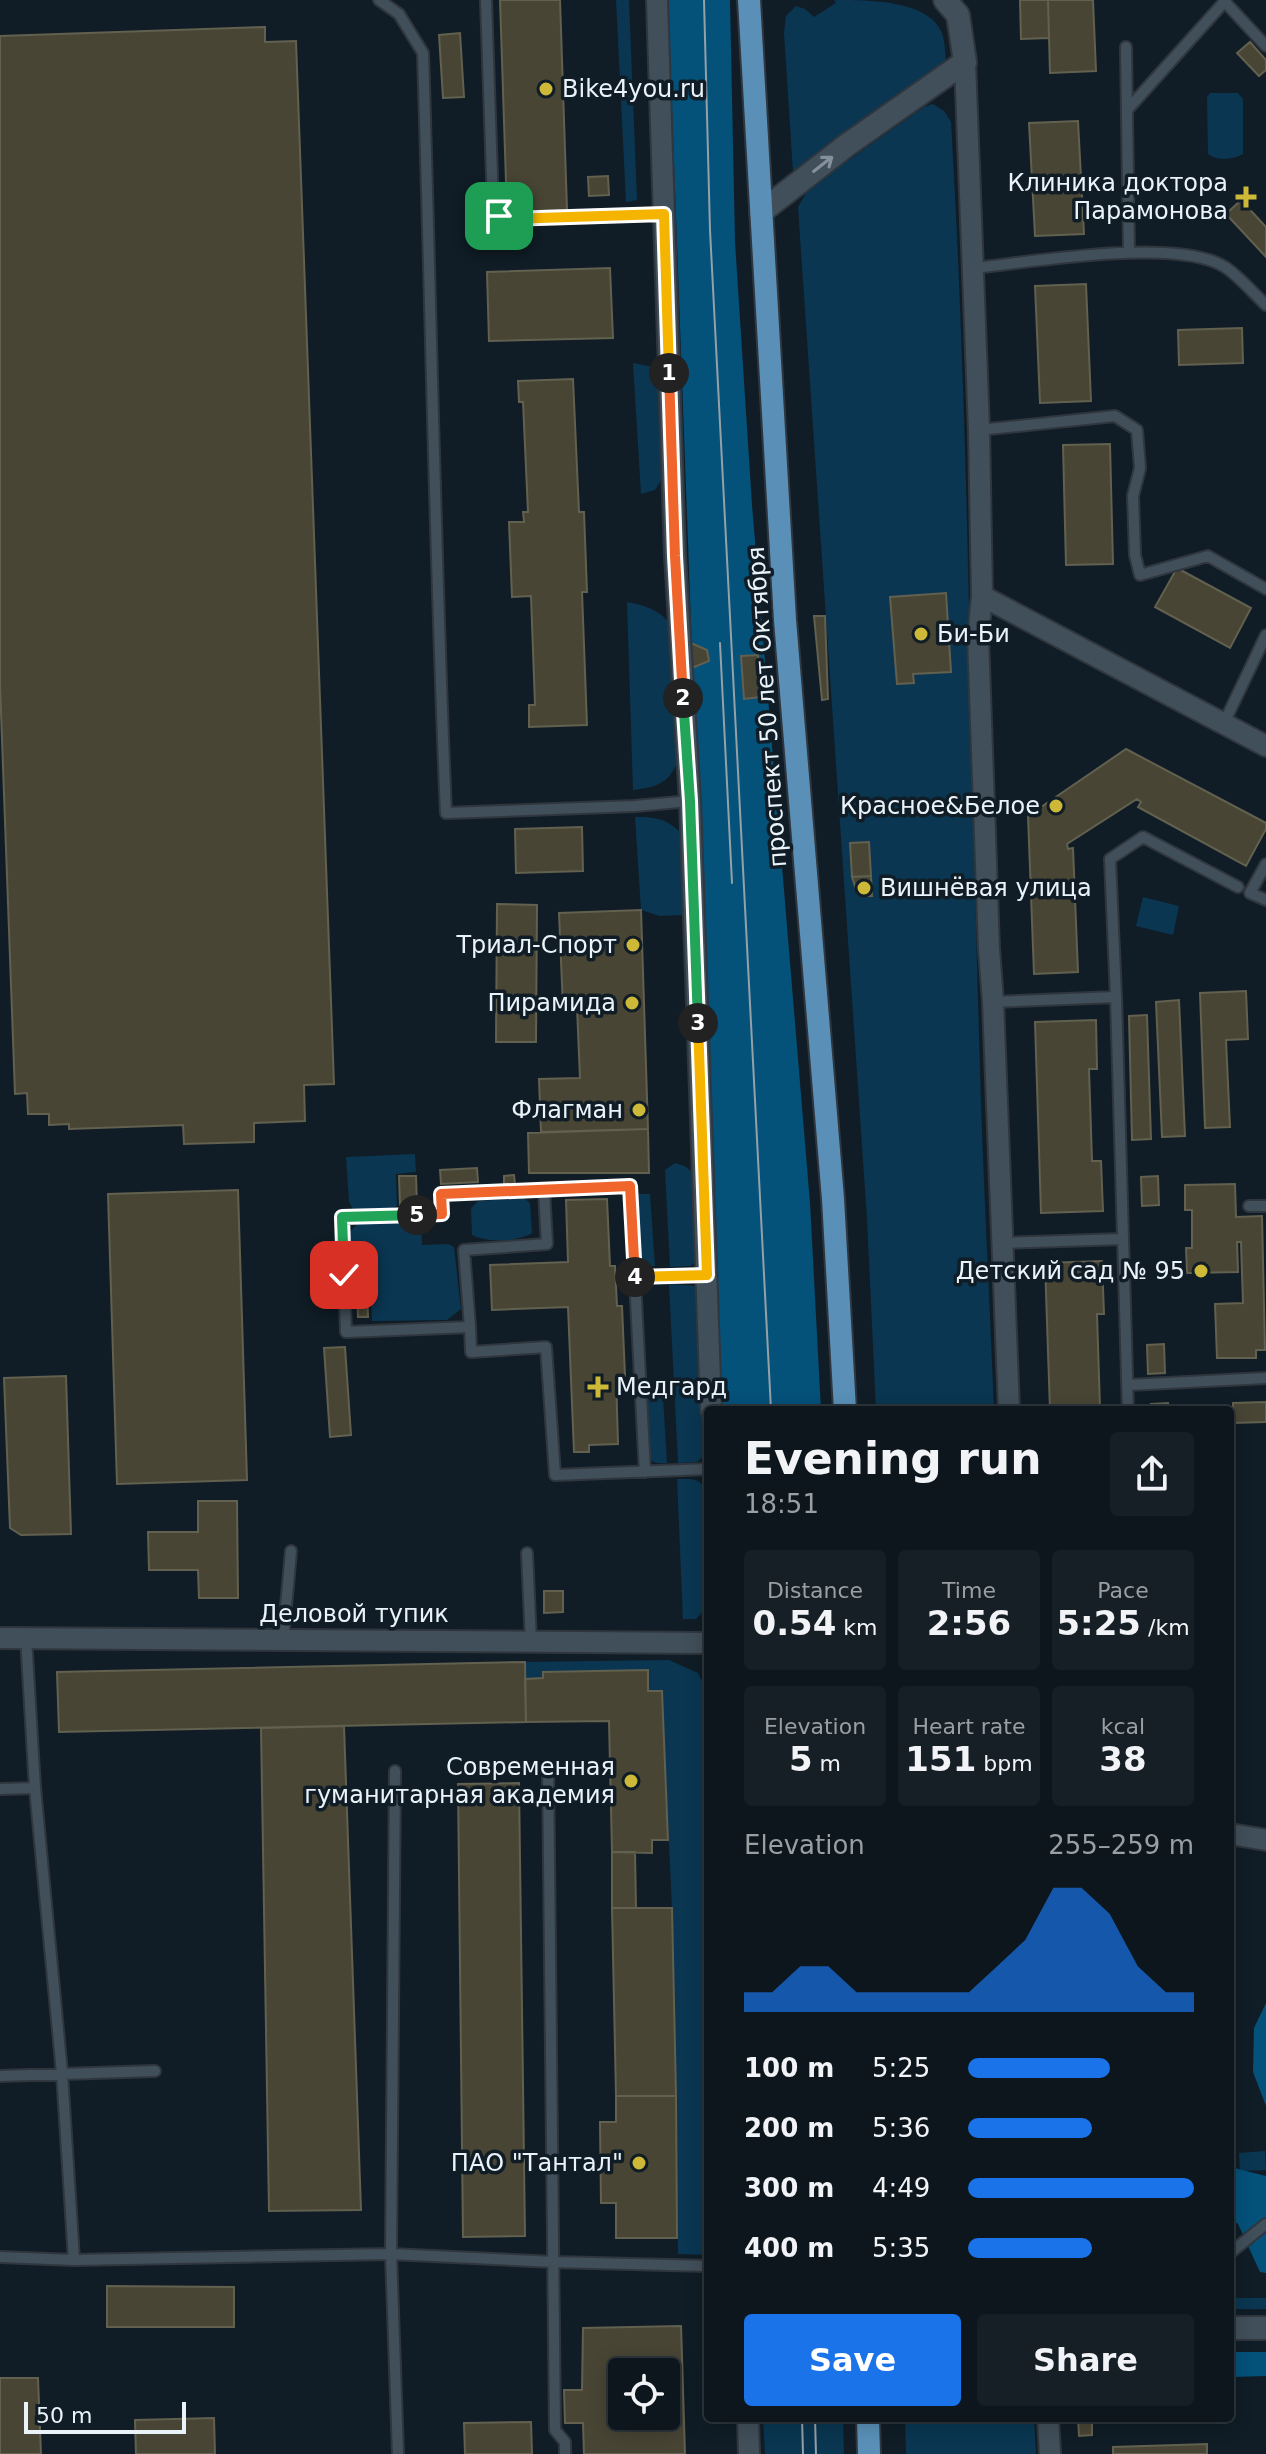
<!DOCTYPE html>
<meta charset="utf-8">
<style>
:root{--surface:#0c161c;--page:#151f25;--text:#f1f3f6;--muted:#9a9fa3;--line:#2c353b;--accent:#1a73e8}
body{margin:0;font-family:"DejaVu Sans",sans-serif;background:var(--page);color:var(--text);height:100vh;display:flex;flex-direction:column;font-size:30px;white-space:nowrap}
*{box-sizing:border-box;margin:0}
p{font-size:26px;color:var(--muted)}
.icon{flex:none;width:44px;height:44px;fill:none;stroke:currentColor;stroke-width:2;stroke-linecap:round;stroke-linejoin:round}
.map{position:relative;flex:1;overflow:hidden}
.sheet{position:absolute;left:704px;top:1406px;width:530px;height:1016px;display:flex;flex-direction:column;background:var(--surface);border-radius:8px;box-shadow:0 4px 20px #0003,0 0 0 2px var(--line)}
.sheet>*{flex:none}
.tools{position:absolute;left:608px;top:2358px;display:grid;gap:16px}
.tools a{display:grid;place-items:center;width:72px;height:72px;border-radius:8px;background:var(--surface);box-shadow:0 4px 20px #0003,0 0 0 2px var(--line);font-size:40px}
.scale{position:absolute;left:24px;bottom:20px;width:162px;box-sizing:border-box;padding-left:8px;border:4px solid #eaf3f9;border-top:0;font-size:22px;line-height:28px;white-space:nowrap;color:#eaf3f9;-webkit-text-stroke:6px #101d26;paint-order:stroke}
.pin{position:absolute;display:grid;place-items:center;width:68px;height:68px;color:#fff;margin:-34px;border-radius:16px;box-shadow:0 4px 12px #0006}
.km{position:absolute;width:40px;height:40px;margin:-20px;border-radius:50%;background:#222;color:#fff;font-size:22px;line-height:40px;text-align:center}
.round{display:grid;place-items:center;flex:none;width:84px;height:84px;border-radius:8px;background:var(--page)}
.summary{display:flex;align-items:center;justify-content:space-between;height:136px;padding:0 40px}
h1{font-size:44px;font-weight:700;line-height:60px}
.figures{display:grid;grid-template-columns:repeat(3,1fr);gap:12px;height:136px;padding:8px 40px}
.figures div{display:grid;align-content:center;border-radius:8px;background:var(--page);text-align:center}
.figures b{font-size:34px;font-weight:700}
.figures small{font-size:22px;font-weight:400}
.figures p{font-size:22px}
.chart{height:224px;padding:16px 40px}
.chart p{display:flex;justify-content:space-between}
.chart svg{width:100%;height:144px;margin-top:8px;fill:var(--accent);opacity:.7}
.cta{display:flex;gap:16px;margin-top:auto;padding:16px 40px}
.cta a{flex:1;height:92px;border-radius:8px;background:var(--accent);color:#fff;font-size:32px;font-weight:700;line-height:92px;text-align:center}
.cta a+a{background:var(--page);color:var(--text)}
ul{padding:0 40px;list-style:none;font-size:26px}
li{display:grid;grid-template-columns:128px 96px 1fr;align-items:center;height:60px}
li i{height:20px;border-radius:10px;background:var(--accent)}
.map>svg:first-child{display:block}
.green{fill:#0a3651}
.forest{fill:#04517a}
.building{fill:#484535;stroke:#62604f;stroke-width:2;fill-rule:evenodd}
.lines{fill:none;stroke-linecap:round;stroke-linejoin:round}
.service-casing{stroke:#30363e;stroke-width:14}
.minor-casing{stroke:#30363e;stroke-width:24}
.tertiary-casing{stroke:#30363e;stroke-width:26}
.secondary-casing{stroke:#30363e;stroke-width:26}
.primary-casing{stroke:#30363e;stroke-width:26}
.service{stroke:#414f5a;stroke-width:10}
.minor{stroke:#414f5a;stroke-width:20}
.tertiary{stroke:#414f5a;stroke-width:22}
.secondary{stroke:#414f5a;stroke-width:22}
.primary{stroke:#5a90b8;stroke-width:22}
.tram{stroke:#95a0a7;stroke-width:2}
.oneway{stroke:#85919a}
.split-1-casing{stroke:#fff;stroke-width:16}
.split-2-casing{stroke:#fff;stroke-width:16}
.split-3-casing{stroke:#fff;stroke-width:16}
.split-4-casing{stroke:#fff;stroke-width:16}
.split-5-casing{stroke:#fff;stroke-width:16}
.split-6-casing{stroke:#fff;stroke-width:16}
.split-1{stroke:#f5b400;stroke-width:10}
.split-2{stroke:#f0652b;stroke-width:10}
.split-3{stroke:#22a559;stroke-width:10}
.split-4{stroke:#f5b400;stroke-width:10}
.split-5{stroke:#f0652b;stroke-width:10}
.split-6{stroke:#22a559;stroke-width:10}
.poi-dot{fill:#ceb838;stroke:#101d26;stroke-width:3}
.labels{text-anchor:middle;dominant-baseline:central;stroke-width:7;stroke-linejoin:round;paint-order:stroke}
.poi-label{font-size:24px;fill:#eaf3f9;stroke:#101d26;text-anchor:end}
.street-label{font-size:24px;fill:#eaf3f9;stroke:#101d26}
</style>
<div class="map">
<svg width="1266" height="2454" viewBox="0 0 1266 2454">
<rect width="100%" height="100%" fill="#101d26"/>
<path class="green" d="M616 0H629L637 200 626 202Z
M834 0C869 0 926 0 941 31 945 40 945 51 946 62L793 172 784 33 786 16 796 6 805 9 814 17 836 3Z
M1210 93H1238L1243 99V154C1233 160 1217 161 1208 154L1207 97Z
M933 104 944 111 951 122C969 426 970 731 979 1035 982 1160 989 1285 994 1410H876L867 1219 798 207 809 188 924 107Z
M633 363 653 367 661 375 664 475 655 490 641 494Z
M627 602C647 606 660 610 672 626L677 763C668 784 656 787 633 790Z
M635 817C654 817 665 818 679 831L684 915 660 916 641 910Z
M1143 897 1179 906 1173 935 1136 926Z
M415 1154 416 1172 396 1174 397 1206 391 1209H353L349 1202 346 1157Z
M675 1163 685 1166 694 1174 696 1261 691 1266 670 1267 665 1170Z
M637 1194H650L655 1266H645L640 1262Z
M524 1198 530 1203 532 1233C517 1242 488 1243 472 1235L471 1208 478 1201Z
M421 1222 422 1245 448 1244 454 1247 461 1309 447 1320 372 1321 370 1286H350L348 1234 358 1223Z
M669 1284 697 1286 699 1291 704 1456 697 1462 678 1463Z
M663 1397 667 1463H656L650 1460 647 1403 649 1398Z
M677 1479C690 1479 699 1477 706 1490L708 1606 696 1619H683Z
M669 1660 698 1673 707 1692 708 2255 678 2254 672 1908 662 1691H648L647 1670 544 1672 543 1678 525 1679V1662Z
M1265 2151 1266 2170 1240 2171 1239 2153Z
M1236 2298H1266V2309H1236Z
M763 2418H843L844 2454H765Z
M905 2418H1034L1036 2454H906Z"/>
<path class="forest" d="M668 0H730L735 242 752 505 810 1203 821 1410H720Z
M1266 2003V2106L1253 2072 1254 2028Z
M1230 2167 1266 2176V2273L1260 2272 1238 2224 1230 2217Z
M1230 2352H1266V2376L1230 2377Z"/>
<path class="building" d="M500 0H560L567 210 507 212Z
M1020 0H1048L1049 38 1021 39Z
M1048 0H1093L1096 71 1050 73Z
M265 27V42L296 41 334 1084 304 1085 305 1121 254 1123V1142L184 1144 183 1125 69 1129V1124L49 1125V1114H28L27 1093 15 1094 0 685V36Z
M460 33 464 97 443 98 439 35Z
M1250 42 1266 60V70L1259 76 1237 53Z
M1078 121 1084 234 1035 236 1029 123Z
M608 176 609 195 589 196 588 177Z
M1241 200 1266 227V257L1226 214Z
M610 268 613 338 489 341 487 272Z
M1086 284 1091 401 1040 403 1035 286Z
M1242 328 1243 363 1179 365 1178 330Z
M573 379 579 512H584L587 592H582L587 725 529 727V705H535L531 596 512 597 509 522H524L523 512H528L523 402H519L518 381Z
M1110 444 1113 564 1066 565 1063 445Z
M1177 568 1251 608 1230 648 1155 607Z
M946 593 951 672 913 674 914 683 897 684 890 597Z
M814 616H825L828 699 822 700Z
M684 640 707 650 709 661 687 670Z
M758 655 760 697 744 699 741 656Z
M1126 749 1266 823V829L1246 866 1138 807 1141 802 1137 799 1067 844 1068 849 1073 848 1078 972 1034 974 1028 816Z
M582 827 583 871 516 873 515 829Z
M869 842 871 876 852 877 850 843Z
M871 876 872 896H864L857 892 852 877Z
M497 904 537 905 536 1042H496Z
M641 910 648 1129 541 1132 539 1079 580 1078 577 1007 563 1008 559 913Z
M1246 991 1248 1039 1226 1040 1230 1127 1205 1128 1200 993Z
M1179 1000 1185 1136 1162 1137 1156 1002Z
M1147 1015 1151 1139 1132 1140 1129 1016Z
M1096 1020 1097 1069H1089L1092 1161H1101L1103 1211 1041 1213 1035 1022Z
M648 1129 649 1173H529L528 1133Z
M477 1168 478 1182 441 1184 440 1170Z
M514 1175 515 1184 504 1185V1176Z
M399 1176H416L417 1205H400Z
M1158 1176 1159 1205 1142 1206 1141 1177Z
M1235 1184 1236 1217 1262 1216 1265 1350H1256V1358H1217L1215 1304 1243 1303 1241 1242H1237L1238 1272 1187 1273 1186 1248H1192V1210H1185V1185Z
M238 1190 247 1480 117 1484 108 1194Z
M607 1199 610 1266H615L617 1306H622L625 1376H616L618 1444 589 1445V1452H574L568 1307 492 1310 490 1265 568 1262 566 1200Z
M1102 1261 1104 1314H1097L1100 1408H1109V1410H1050L1045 1263Z
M357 1290H367L368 1317H358Z
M1164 1344 1165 1373 1148 1374 1147 1345Z
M345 1347 351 1435 330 1437 324 1348Z
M66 1376 71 1534 21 1535 10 1528 4 1378Z
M1266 1402V1422L1233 1423V1403Z
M1168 1403 1169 1410H1152L1151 1404Z
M198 1501H237L238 1598H199L198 1570H149L148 1532H198Z
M544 1591H563V1612L544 1613Z
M525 1662 526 1722 59 1732 57 1672Z
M648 1670V1691H662L668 1840H652V1853L612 1852 609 1721 526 1722 525 1679 543 1678V1672Z
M344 1726 361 2210 269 2211 261 1728Z
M519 1783 525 2236 463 2237 458 1784Z
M612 1852H635L636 1908H612Z
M612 1908H672L676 2096H616Z
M616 2096H676L677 2238H616V2203H601L600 2122H616Z
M107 2286 234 2287V2327H107Z
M681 2326 685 2454H584L583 2423H565L564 2390H582L583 2328ZM622 2372H666V2416H622Z
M0 2378H38L41 2454H0Z
M214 2418 215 2454H136L135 2420Z
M1078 2418H1092V2435L1079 2436Z
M531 2422 532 2454H465L464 2423Z
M1207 2444V2454H1113V2447Z"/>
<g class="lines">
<g class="service-casing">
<path id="service" d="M379 0 399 14 423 53C431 306 435 560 446 813L635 806 690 801
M486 0 493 206 499 216 507 219 664 214
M1225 2 1266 46
M1126 47 1129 252
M1128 109 1226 0
M974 268C1033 262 1176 237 1225 267 1240 277 1253 293 1266 305
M979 430 1115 416 1137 430 1140 468 1133 496 1135 555 1140 575 1208 556 1266 589
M1224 723 1266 635
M1266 864 1250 893 1266 900
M1116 997 1128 1410
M993 1002 1116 997 1110 859 1143 837 1238 887
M1249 1206H1266
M1002 1243 1123 1239
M635 1278 707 1275
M470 1327 464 1250 547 1244 544 1190
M1128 1385 1266 1378
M645 1472 630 1186 441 1194 442 1214 342 1217 346 1332 470 1327 471 1352 546 1347 555 1475 708 1469
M527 1553 531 1642
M26 1638 35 1788 62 2073 74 2260
M283 1640 291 1551
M548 1765 555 2430 565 2442V2454
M395 1771 391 2254 398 2454
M0 1789 35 1788
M0 2076 155 2071
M1230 2253 1266 2224
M0 2257 74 2260 391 2254 554 2262 708 2266"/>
</g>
<g class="minor-casing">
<path id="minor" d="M657 0 675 556 690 801 711 1410
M965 62 979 430 982 596 978 637 989 949 993 1002 1009 1410
M982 596 1266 746
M0 1638 708 1643
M1230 1834 1266 1840
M748 2418 749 2454
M1048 2418 1050 2454"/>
</g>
<g class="tertiary-casing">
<path id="tertiary" d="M1230 2328H1266"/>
</g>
<g class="secondary-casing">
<path id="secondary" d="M761 212 847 145 965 62 958 15 945 0"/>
</g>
<g class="primary-casing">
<path id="primary" d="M749 0 785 620 833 1199 845 1410
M868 2418 869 2454"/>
</g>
<use href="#service" class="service"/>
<use href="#minor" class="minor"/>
<use href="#tertiary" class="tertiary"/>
<use href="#secondary" class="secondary"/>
<use href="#primary" class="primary"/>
<path class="tram" d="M704 0 710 230 771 1410
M720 643 732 883
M802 2418 803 2454
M815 2418 816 2454"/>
</g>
<defs><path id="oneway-shaft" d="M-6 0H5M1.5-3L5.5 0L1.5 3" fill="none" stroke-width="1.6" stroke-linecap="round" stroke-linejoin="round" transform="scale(2)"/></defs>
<use class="oneway" href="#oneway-shaft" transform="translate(823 164) rotate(-38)"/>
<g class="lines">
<g class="split-1-casing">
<path id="split-1" d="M499 216 507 219 664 214 669 373"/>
</g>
<g class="split-2-casing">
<path id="split-2" d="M669 373 675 556 683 698"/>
</g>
<g class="split-3-casing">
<path id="split-3" d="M683 698 690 801 698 1023"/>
</g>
<g class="split-4-casing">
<path id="split-4" d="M635 1277 707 1275 698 1023"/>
</g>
<g class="split-5-casing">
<path id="split-5" d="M417 1215 442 1214 441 1194 630 1186 635 1277"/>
</g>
<g class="split-6-casing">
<path id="split-6" d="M344 1275 342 1217 417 1215"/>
</g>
<use href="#split-1" class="split-1"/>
<use href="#split-2" class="split-2"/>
<use href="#split-3" class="split-3"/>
<use href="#split-4" class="split-4"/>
<use href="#split-5" class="split-5"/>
<use href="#split-6" class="split-6"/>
</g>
<g class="poi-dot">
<circle cx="546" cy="89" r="8"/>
<path d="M1242 185h8v8h8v8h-8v8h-8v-8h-8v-8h8z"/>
<circle cx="921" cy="634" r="8"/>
<circle cx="1056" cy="806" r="8"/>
<circle cx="864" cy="888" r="8"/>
<circle cx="633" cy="945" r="8"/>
<circle cx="632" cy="1003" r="8"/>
<circle cx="639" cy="1110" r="8"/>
<circle cx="1201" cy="1271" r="8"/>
<path d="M594 1375h8v8h8v8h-8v8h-8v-8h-8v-8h8z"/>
<circle cx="631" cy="1781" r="8"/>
<circle cx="639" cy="2163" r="8"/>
</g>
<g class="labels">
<g class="poi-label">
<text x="562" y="89" text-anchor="start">Bike4you.ru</text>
<text x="1228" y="183">Клиника доктора<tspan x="1228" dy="28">Парамонова</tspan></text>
<text x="937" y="634" text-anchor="start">Би-Би</text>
<text x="1040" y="806">Красное&amp;Белое</text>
<text x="880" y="888" text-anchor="start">Вишнёвая улица</text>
<text x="617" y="945">Триал-Спорт</text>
<text x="616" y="1003">Пирамида</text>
<text x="623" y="1110">Флагман</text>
<text x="1185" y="1271">Детский сад № 95</text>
<text x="616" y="1387" text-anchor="start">Медгард</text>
<text x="615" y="1767">Современная<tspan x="615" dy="28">гуманитарная академия</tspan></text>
<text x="623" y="2163">ПАО "Тантал"</text>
</g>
<g class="street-label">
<text transform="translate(767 707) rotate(-94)">проспект 50 лет Октября</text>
<text x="354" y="1614">Деловой тупик</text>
</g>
</g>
</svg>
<div class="tools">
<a><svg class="icon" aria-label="locate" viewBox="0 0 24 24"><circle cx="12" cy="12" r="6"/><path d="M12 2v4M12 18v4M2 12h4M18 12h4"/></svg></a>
</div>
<div class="scale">50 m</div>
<div class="pin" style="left:499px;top:216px;background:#1e9e55"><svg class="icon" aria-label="arrive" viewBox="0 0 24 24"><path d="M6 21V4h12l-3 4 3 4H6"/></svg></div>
<div class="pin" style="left:344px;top:1275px;background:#d93025"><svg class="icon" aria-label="check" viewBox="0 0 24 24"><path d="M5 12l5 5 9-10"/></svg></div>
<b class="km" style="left:669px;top:373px">1</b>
<b class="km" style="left:683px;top:698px">2</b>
<b class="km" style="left:698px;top:1023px">3</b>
<b class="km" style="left:635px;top:1277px">4</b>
<b class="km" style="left:417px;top:1215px">5</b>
<section class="sheet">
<div class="summary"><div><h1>Evening run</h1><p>18:51</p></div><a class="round"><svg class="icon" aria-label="share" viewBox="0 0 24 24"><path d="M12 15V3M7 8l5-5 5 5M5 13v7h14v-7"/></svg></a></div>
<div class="figures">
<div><p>Distance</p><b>0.54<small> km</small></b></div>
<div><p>Time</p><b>2:56</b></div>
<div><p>Pace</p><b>5:25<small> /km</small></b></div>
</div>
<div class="figures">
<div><p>Elevation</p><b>5<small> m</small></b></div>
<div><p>Heart rate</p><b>151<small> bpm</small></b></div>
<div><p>kcal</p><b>38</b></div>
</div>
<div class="chart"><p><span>Elevation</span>255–259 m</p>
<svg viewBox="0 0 160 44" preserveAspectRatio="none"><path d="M0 44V38L10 38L20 30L30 30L40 38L50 38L60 38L70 38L80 38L90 30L100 22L110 6L120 6L130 14L140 30L150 38L160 38V44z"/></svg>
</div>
<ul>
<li><b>100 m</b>5:25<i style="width:63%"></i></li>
<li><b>200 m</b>5:36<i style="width:55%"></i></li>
<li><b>300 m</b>4:49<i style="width:100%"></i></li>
<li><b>400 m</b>5:35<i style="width:55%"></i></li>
</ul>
<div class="cta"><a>Save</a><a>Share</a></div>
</section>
</div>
